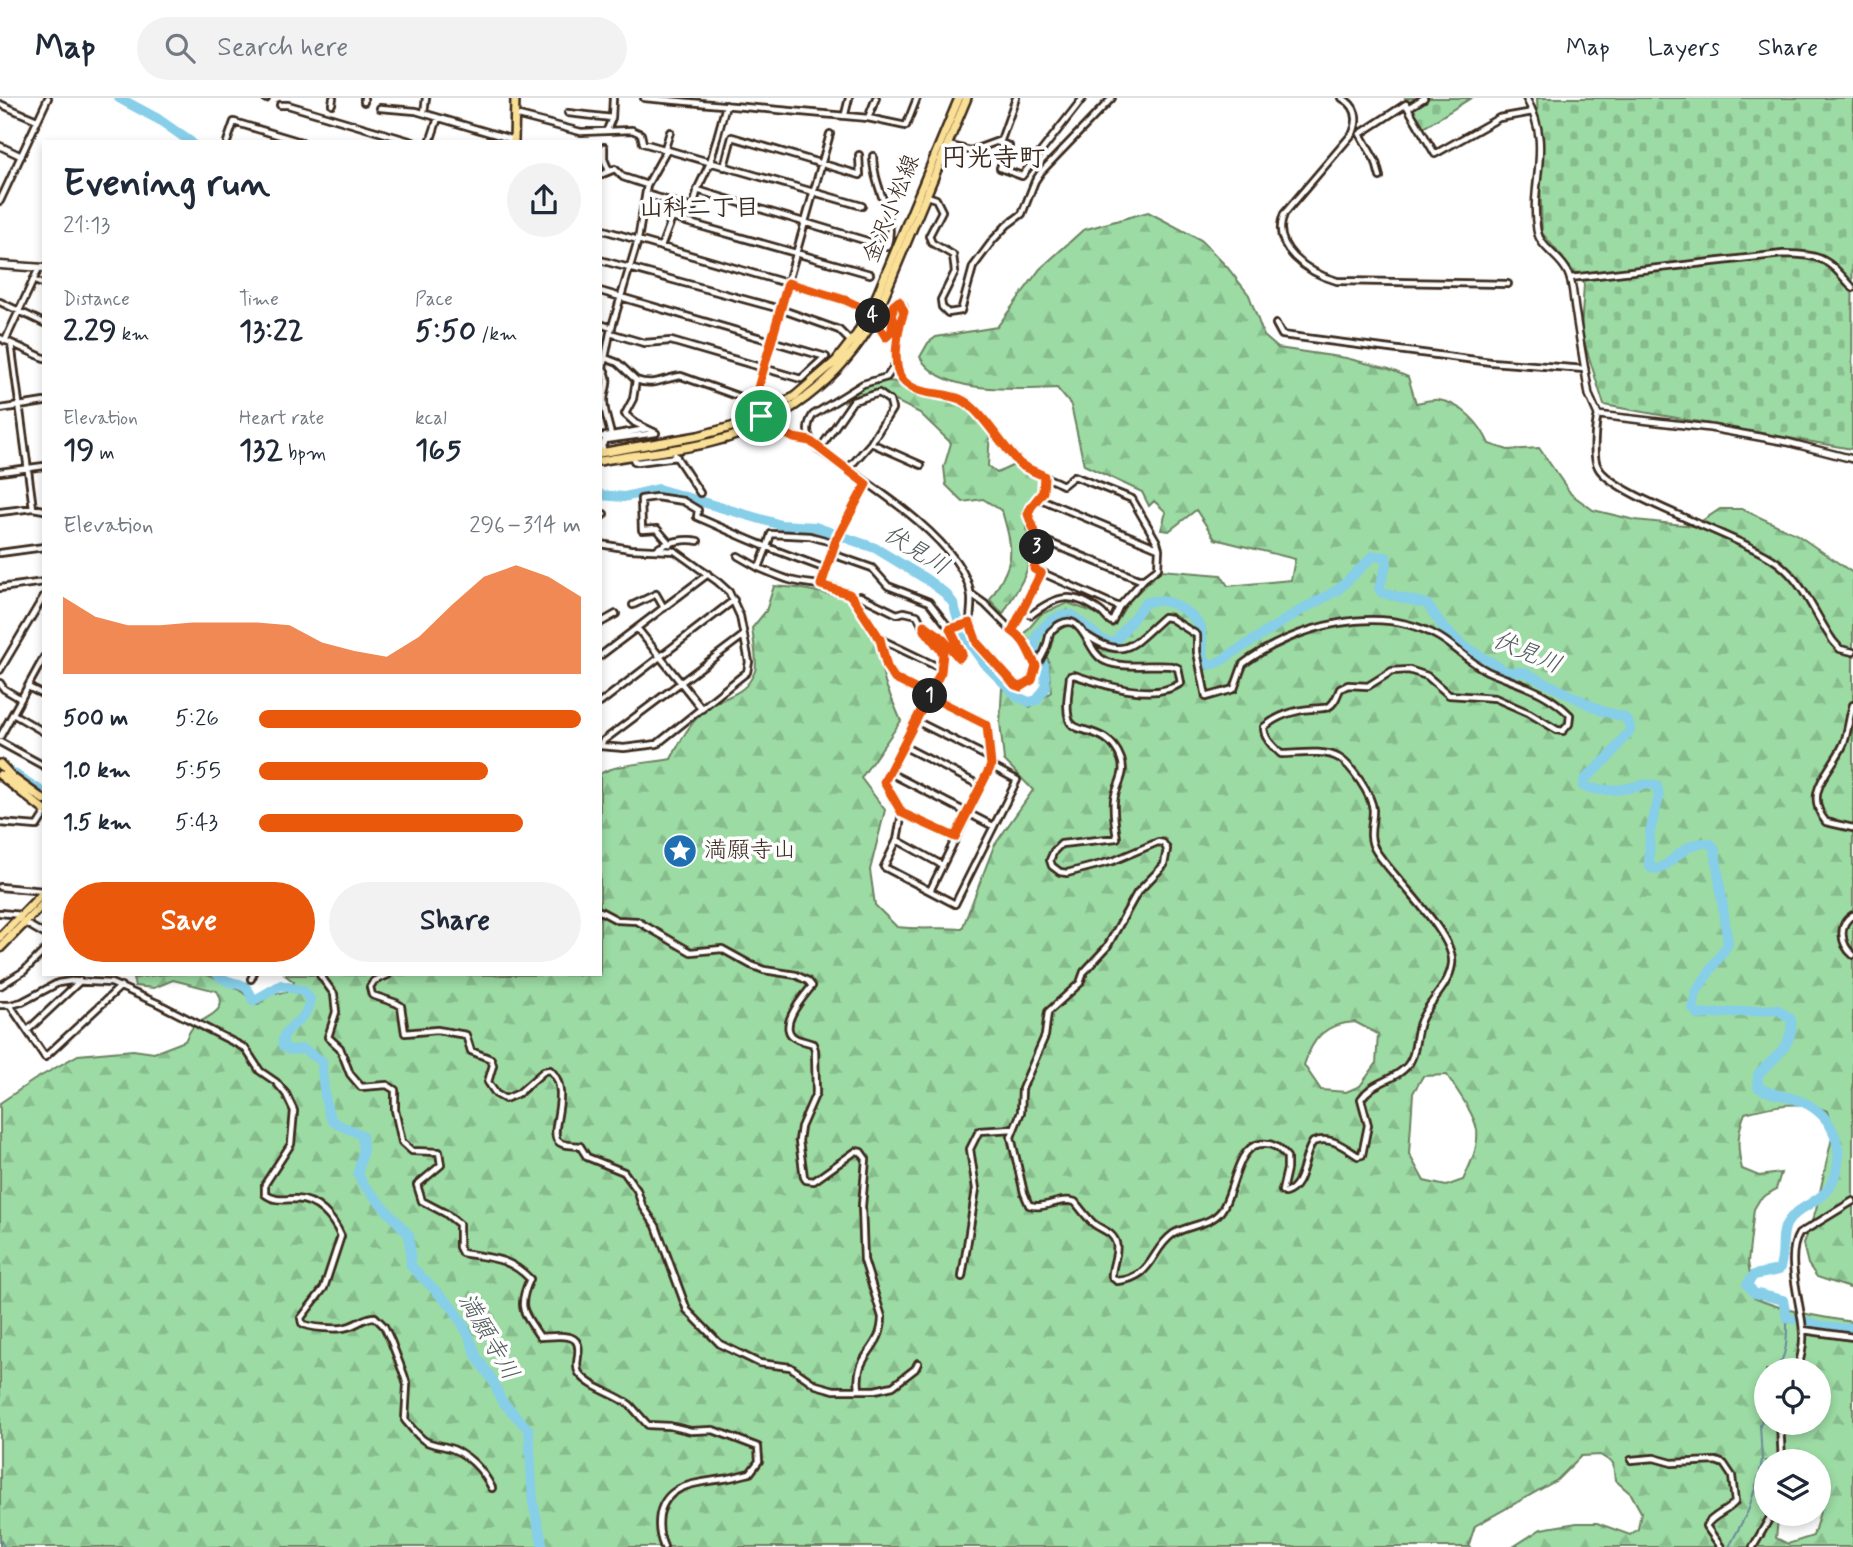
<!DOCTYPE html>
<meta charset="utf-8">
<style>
:root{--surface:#fff;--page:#f2f2f3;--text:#1f2937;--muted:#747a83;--line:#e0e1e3;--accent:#ea580c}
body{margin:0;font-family:Mynerve,"Klee One",sans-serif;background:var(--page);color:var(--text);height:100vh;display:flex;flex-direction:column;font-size:26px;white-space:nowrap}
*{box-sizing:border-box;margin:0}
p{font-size:23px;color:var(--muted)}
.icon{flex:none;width:38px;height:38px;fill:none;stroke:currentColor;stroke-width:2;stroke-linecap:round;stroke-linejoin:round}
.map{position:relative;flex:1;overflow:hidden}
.details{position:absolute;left:42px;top:42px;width:560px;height:836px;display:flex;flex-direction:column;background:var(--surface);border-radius:0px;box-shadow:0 4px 10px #0003}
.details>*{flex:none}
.controls{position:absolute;left:1754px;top:1260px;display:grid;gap:14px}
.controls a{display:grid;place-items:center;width:77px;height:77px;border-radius:50%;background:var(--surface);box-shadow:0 4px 10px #0003;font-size:35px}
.pin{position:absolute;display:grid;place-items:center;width:60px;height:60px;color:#fff;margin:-30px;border:4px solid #fff;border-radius:50%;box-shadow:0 2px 7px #0007}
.km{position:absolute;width:35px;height:35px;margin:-18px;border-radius:50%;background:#222;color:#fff;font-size:19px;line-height:35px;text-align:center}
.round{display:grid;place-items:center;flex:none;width:74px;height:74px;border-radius:37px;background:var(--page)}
.head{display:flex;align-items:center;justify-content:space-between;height:119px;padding:0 21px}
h1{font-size:38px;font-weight:700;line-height:52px}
.metrics{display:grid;grid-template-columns:repeat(3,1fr);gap:10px;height:119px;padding:7px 21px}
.metrics div{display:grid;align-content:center}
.metrics b{font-size:30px;font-weight:700}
.metrics small{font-size:19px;font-weight:400}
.metrics p{font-size:19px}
.chart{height:196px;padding:14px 21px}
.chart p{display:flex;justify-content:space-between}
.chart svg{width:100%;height:126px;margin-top:7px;fill:var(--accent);opacity:.7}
.cta{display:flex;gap:14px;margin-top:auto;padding:14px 21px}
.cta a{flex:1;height:80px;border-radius:42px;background:var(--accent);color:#fff;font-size:28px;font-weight:700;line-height:80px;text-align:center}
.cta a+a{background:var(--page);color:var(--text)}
ul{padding:0 21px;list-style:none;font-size:23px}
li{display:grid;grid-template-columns:112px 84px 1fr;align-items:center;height:52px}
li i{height:18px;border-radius:9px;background:var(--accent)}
header{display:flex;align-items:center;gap:42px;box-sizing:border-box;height:98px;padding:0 35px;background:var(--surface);border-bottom:2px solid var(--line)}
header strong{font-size:33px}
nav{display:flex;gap:38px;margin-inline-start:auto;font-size:24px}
.search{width:490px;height:63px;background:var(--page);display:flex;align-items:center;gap:18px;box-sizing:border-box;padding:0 24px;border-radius:38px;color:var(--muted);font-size:26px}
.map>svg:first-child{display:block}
.forest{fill:url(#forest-firs);stroke:#6c8261;stroke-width:2;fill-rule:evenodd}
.cemetery{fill:url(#cemetery-stones);stroke:#6c8261;stroke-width:2}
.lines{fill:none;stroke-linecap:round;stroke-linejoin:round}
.stream{stroke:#698c98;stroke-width:2}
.river{stroke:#87cee9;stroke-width:10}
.minor-tunnel{stroke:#d8d4d2;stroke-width:4.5;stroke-dasharray:4.5 2;stroke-linecap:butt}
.minor-casing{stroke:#3b2a1e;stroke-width:10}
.tertiary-casing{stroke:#3b2a1e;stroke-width:10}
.secondary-casing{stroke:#3b2a1e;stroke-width:11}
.primary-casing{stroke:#3b2a1e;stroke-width:12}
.minor{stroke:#fff;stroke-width:4.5}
.tertiary{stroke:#fff;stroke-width:5}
.secondary{stroke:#fff;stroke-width:6}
.primary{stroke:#fadf96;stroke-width:7}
.route-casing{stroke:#fff;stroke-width:14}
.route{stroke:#ea580c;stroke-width:9}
.labels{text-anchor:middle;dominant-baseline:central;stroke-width:7;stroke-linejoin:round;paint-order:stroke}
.street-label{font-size:23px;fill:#3b2a1e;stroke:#fff}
.poi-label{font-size:23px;fill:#3b2a1e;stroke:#fff;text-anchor:start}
.neighbourhood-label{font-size:24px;font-weight:bold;fill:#3b2a1e;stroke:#fff}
.water-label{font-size:24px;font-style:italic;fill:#525b5b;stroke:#fff}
.quarter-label{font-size:26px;font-weight:bold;fill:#3b2a1e;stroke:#fff}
</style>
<header>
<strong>Map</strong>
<div class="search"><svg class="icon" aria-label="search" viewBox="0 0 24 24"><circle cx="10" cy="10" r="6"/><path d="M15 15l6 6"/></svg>Search here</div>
<nav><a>Map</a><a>Layers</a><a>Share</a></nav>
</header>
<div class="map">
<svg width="1853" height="1449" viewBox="0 0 1853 1449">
<defs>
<pattern id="forest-firs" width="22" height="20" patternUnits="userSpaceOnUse" patternTransform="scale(1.75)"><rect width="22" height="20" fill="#9cdba4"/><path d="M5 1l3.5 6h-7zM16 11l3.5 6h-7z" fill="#87bc8d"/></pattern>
<pattern id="cemetery-stones" width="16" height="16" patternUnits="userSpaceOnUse" patternTransform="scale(1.75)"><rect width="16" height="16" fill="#9cdba4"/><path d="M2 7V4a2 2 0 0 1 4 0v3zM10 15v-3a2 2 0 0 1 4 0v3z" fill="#87bc8d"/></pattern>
</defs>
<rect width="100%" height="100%" fill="#fff"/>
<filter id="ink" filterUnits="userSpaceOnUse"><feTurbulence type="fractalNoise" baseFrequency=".0143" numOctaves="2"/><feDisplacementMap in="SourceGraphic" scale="14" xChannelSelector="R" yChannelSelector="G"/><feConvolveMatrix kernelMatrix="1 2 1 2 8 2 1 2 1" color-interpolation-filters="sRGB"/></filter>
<g filter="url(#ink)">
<path class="forest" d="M1148 114 1201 142 1227 169 1249 197 1264 238 1278 250 1346 260 1389 271 1408 279 1416 305C1423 304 1432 301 1439 302 1462 306 1480 325 1489 346L1508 352 1539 350 1571 396 1593 412 1635 422 1694 428 1720 411H1742L1796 436 1853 475V1191L1817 1179 1808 1166 1803 1146 1816 1112 1833 1035 1827 1013C1801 1001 1772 1008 1745 1015 1737 1035 1737 1050 1742 1071L1759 1078 1781 1075 1776 1091 1760 1101 1754 1111 1748 1164 1754 1200C1785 1213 1819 1219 1853 1224V1449H1513L1541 1431 1577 1425H1597L1630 1437 1638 1431 1641 1414 1631 1396 1615 1382 1613 1365 1600 1357 1581 1358 1557 1382 1475 1428 1469 1446 1470 1449H0V1005L34 982 78 957 133 952 154 955 185 943C188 937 190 931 195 927 207 918 230 913 217 893L173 882 154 890 135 888 133 881C148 877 196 873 210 878 228 884 245 894 257 907L271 896 287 894 294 884 285 877H600V676C615 666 651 665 671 661 681 642 691 622 709 609 728 596 745 598 755 573 758 566 753 540 752 530L766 513 774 488 798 490 848 500 876 543 885 585 901 623 861 680 885 712 870 772 875 807 897 829C919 832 940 829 962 831L994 748 1033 692 1004 662 1000 624 1002 590 1030 609 1051 594 1048 561 1024 536 1041 516 1068 505 1098 516 1113 529 1129 503 1161 472 1221 477 1228 488 1291 482 1295 461 1215 441 1196 412 1169 433 1161 432 1166 414 1154 403 1149 408 1142 394 1084 367 1071 307 1057 290C1019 291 941 298 920 259L928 245 936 239 997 229 1040 171 1083 132ZM1355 924 1378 936 1376 966 1360 988 1346 994 1321 992 1304 967C1313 939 1325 926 1355 924ZM1447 977C1456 991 1474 1015 1477 1032 1479 1049 1470 1067 1463 1082L1446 1088 1424 1083 1409 1056 1413 995 1423 978ZM1766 1272H1818V1325H1766ZM1766 1363H1818L1820 1414 1813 1438 1788 1446 1776 1440 1778 1422 1785 1416H1766Z
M885 283 900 284 916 294 961 303 990 332 988 368 997 375 1014 367 1039 382 1041 394 1028 408 1026 432 1030 434C1033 475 1022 482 1003 516L990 502C1014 462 1015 458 1002 413L983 401 963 404 946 387 944 369 951 345 920 315 874 292 844 304 843 301 864 288Z"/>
<path class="cemetery" d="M1405 0H1471L1423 30Z
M1537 0H1853L1852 351 1604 307 1581 234 1584 186 1542 135Z"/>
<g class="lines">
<path class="stream" d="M1776 1272C1788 1256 1787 1239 1787 1220
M0 1441 4 1449
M1729 1449 1748 1413 1760 1374 1762 1362 1760 1327 1766 1312"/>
<path class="river" d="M119 0 158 21 191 44
M600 397 624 399 658 391 781 427 815 429 875 450 926 481 946 496 953 505 963 536 983 564 1018 599 1029 604 1037 602 1046 589 1044 567 1036 553 1035 545 1038 535 1050 523 1059 518 1072 517 1102 542 1114 545 1145 505C1166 497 1189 512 1201 529L1203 560 1210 567 1217 565 1301 512 1338 492 1373 458 1386 459 1387 465 1379 490 1382 495 1427 506 1444 530 1462 547 1487 562 1508 574H1524L1602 613 1624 619 1629 625 1630 632 1626 637 1610 658 1585 681 1583 688C1596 693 1615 693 1629 690 1639 688 1647 684 1657 688L1659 699 1650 734 1649 767 1651 770 1659 771C1676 762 1689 740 1711 746L1715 752 1728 846 1696 894 1693 910 1698 917 1777 911 1791 921C1795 946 1774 961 1758 976V989C1773 999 1793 997 1809 1007 1838 1024 1848 1062 1828 1091 1818 1105 1797 1109 1787 1125 1779 1138 1786 1157 1779 1172L1754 1177 1747 1186 1754 1195 1783 1202 1787 1220C1809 1222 1830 1234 1853 1230
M5 670 44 695
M218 877C234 892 245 877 253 903L281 887 303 893 310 901C309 906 308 912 304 917 296 927 280 933 283 948L290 952 303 951 322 963C322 975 325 1015 333 1023 340 1030 354 1031 362 1038L363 1052 358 1076 363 1086 409 1137 411 1168 453 1210 468 1236 477 1259 493 1283 501 1302 529 1332 533 1405 543 1449"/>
<path class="minor-tunnel" d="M656 335 671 353"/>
<g class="minor-casing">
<path id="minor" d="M644 0 868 20 876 0
M1342 0C1357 8 1359 21 1353 35L1284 116C1270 149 1308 175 1337 183L1508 186
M266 1V0
M364 4V0
M0 6 37 22
M332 6 333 0
M280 7H288L413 44
M380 10 416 13 514 42
M1408 10 1435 56 1499 20 1533 14
M424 15 426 0
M568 15 612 20
M845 16 849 0
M515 17 581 34 632 32 641 36 643 45 862 108
M868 20 906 28 917 0
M607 32 612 20 613 0
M227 44 234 24 301 44
M430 44 438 20
M997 44 1009 48 1000 70 1022 78 1083 0
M948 47 971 53 1001 42 1016 0
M604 49V61L609 73
M665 50 670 34
M724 69 732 39 860 77 859 57
M600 77 615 71 623 79 647 87 638 142 610 235 603 270C612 283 604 292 604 303 604 314 609 327 611 337
M1380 79 1376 64 1360 36 1406 6 1408 10 1424 0
M647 87 666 53
M697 92 887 149C898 120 873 91 873 58
M646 96 693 110 698 90 710 65 726 7
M927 98 936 101 942 113 929 138 932 145 953 157 955 174 941 202 942 209 948 215 961 213 973 169 993 142 1007 127 1022 116 1035 83 1041 74 1112 0
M0 103 48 0
M672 120 870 176
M600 131 845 202 870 214
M661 149 677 107
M600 162 780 211 839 232 851 244
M1570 180 1783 156C1824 157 1826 160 1853 190
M33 182 44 187
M600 193 826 259
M0 204 44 225
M875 221 886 239 892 234 893 208 899 203C902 207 904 207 904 212 904 217 901 223 900 228 896 242 893 268 901 281 914 299 944 294 961 301 979 309 1005 351 1020 365 1031 375 1050 380 1063 387L1074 378 1132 401 1157 444 1159 451 1158 470 1144 481 1119 509 1034 471 1037 456V439L1028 416 1031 409 1043 394 1044 378
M600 226 612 230
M1276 226 1282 237 1491 264 1585 271
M610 235 644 245 671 243 801 281 825 259
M0 240 44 260
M5 243 39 170
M11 245 33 410
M600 258 618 265 636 282
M896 265 887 279 863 286 813 317C804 331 808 341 819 352 862 381 965 444 971 498 972 507 970 516 970 525L950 531 962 556 959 560 940 538 924 528
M754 304 830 36
M0 311 44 304
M1598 317C1595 328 1592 359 1598 369 1612 398 1742 438 1778 465 1805 486 1814 516 1833 543L1840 551 1853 554
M656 335 635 325 625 316 633 301 636 282C654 289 663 280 681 278L754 304C766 327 785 338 809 343
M600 339 647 331
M871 345 921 367
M819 352 853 303 879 295 890 303 892 311 871 345 848 371
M604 354 602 348 605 342 656 335
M675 357 700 395
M632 358 634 363 638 364 677 359
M0 374 44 368
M1038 400 1158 450
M0 414 33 410 44 412
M600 420 604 416
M1038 440 1138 481H1143
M600 446 630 451 675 453 718 484 729 494 740 518 749 564 747 574 657 646 624 650 600 648
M670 446 657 431 642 432 641 401 656 399 683 403 698 412 697 419C721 429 743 440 767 449L771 436 810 438 835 445
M657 451C667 444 686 440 698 443
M0 455 44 449
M832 456 872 470 888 488 929 504 950 531
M738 458 759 470 767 449 826 471
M759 470C769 474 780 479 790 482 810 488 837 485 853 500L860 498 897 516 904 514 917 517 924 531 943 555 941 574 884 684 902 715 897 742 884 769 955 806 1017 682 991 668
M821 487 836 442 866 386
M0 490 44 484
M971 496 985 506 1012 533 1041 475
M853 500 880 541 887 569 895 581 987 627 991 668 930 793
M633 507 656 496 664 510
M1022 513 1031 517C1057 497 1073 493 1101 514 1105 517 1107 522 1112 524L1119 509
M600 525 616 516
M970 525 977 545 1015 587 1021 589C1034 584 1031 576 1037 567 1045 554 1047 549 1050 534 1083 502 1085 555 1105 563 1122 571 1153 566 1172 568L1178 570 1181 585C1153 604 1104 587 1074 577L1070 578C1069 592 1065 608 1069 621 1073 638 1108 626 1121 661 1127 677 1116 687 1114 702 1113 714 1115 728 1117 740L1061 746 1054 753 1050 762 1052 768 1060 774 1067 775 1113 763 1158 744 1163 745 1167 751 1164 767 1137 795 1107 849 1084 874 1080 885 1048 914 1045 938 1022 991 1021 1014 1011 1039 1024 1095 1029 1107C1045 1112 1059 1099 1075 1104 1081 1111 1087 1120 1094 1126 1102 1132 1113 1134 1116 1145 1119 1156 1111 1168 1112 1179L1117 1183C1154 1180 1150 1152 1173 1136 1187 1127 1211 1127 1221 1113 1234 1096 1236 1049 1260 1046 1273 1044 1279 1050 1287 1059V1071L1282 1093 1285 1095C1305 1089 1302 1059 1313 1044 1330 1037 1344 1049 1358 1058L1362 1057 1368 1027 1361 1001C1372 984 1390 984 1404 971 1418 959 1414 937 1421 922 1430 902 1449 888 1452 866 1456 837 1393 780 1376 753 1367 739 1373 727 1373 712 1372 697 1351 667 1339 660 1324 651 1297 656 1281 656 1273 648 1264 641 1264 629 1277 618 1295 612 1311 611 1316 610 1323 611 1328 609 1335 606 1337 597 1340 591L1348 587 1368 588 1392 573 1409 572 1427 578 1449 597 1495 600 1529 615 1557 632 1563 633 1569 626 1570 617C1544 591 1519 587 1487 573 1469 564 1456 549 1439 539 1380 505 1295 527 1243 566L1234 591 1206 599 1197 554V537L1170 520 1164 519C1133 546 1126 564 1086 537
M637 530 702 611
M1012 533C1026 542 1028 554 1036 568
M880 541 942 571
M600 558 708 476
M0 572 44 498
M0 585 4 591 21 601
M28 589 44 597
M600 605 734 502
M1853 607C1849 620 1848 633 1844 645 1833 672 1801 693 1826 724L1853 730
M13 616 44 634
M916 623 990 660
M0 639 44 559
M0 644 44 668
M600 648 603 643 744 537
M903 648 981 688
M890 675 993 728
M902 715 955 739
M0 725 37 728 44 717
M897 742 942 767
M0 789 44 793
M600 813 617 822 637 823 691 854 722 851 751 867 764 872 796 877 808 883 812 888C804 898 774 931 797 941 802 943 808 944 813 946L815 952 816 995 801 1029 799 1043 804 1079 806 1082 814 1083 856 1053 861 1054 866 1061 862 1108 864 1162 882 1219C882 1254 854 1254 859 1291
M0 815 22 817
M1853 817C1838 826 1840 846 1853 857
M25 825 44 836
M320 877 334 896 336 914 328 939 340 950 350 976 361 989 387 987 395 992V1012L402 1044 412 1053 439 1054 441 1067 417 1087 422 1103 445 1115 459 1126V1149L462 1155C490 1160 509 1159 530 1181 517 1209 523 1214 540 1239 549 1239 570 1235 576 1243 583 1252 573 1266 579 1275 591 1291 615 1295 630 1307 636 1313 642 1321 648 1327L670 1328 691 1333 713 1332 758 1349 759 1363 750 1375C741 1377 732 1380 723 1381 698 1385 667 1385 660 1416 658 1428 659 1438 664 1449
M388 877 374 883 370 889 372 897 396 905 401 908 405 935 437 932 466 937 471 953 491 961 493 967 488 984 496 996 505 1001 519 995 544 973 550 972C573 992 548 1033 558 1043 562 1048 573 1047 580 1048L587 1059 624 1074 637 1092 642 1107 656 1128 687 1212 720 1246 759 1265 790 1269 816 1287 834 1292H875L893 1288 915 1271 918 1265
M251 881 253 877
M0 888 24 873 44 853
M0 907H10L22 904 58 885 71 883 111 885 157 905 245 950 260 973 276 984 286 996 294 1013 291 1046 265 1086V1096C275 1104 285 1101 296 1101 318 1102 333 1120 341 1138L324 1190 301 1220 302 1225C308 1230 339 1232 347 1229 357 1227 364 1219 375 1219L384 1228 391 1243 404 1277 407 1287 405 1322C411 1329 417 1338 425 1343 432 1347 439 1347 446 1349 467 1354 483 1372 492 1390
M10 907 45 959 121 888
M28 932 80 883
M962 1179 976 1091 970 1051 979 1033 1013 1031
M1803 1232 1853 1239
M1797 1272C1801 1260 1804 1247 1803 1234 1802 1207 1784 1160 1799 1136L1853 1103
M1780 1325 1782 1363
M1631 1362 1654 1360 1672 1365 1716 1363 1724 1366 1732 1378 1735 1404C1727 1414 1712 1417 1706 1428L1721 1449
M1753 1449 1772 1416"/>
</g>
<g class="tertiary-casing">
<path id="tertiary" d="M1526 0C1554 49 1529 82 1537 132 1540 151 1561 158 1568 175 1574 187 1573 204 1576 217 1580 244 1585 271 1589 297L1598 317 1710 330 1787 344 1853 361
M0 48 21 58"/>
</g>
<g class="secondary-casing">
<path id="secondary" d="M0 167 44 170"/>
</g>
<g class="primary-casing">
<path id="primary" d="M514 44 515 0
M600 355 698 338 746 325 794 299 836 263 857 236 877 197 959 0
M600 363C637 356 676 353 712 344 782 327 840 282 875 220L967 0
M0 666 13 680 44 702
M0 677 44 712
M0 839 44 794
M0 850 44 805"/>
</g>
<use href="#minor" class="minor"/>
<use href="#tertiary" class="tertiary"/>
<use href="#secondary" class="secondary"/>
<use href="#primary" class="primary"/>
</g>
</g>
<g class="lines" filter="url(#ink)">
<g class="route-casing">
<path id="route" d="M761 318 777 331 794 340 810 343 866 386 836 442 821 487 849 496 853 500 880 541 887 569 895 581 987 627 991 668 955 739 902 715 884 684 941 574 943 555 924 531V527L940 538 959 560 962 556 950 531 970 525 977 545 1015 587 1021 589 1032 582 1036 568C1028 554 1026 542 1012 533L1041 475 1034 471 1037 456V439L1028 416 1031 409 1043 394 1044 378C1036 374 1027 371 1020 366 1004 351 981 311 962 302 944 293 916 299 902 281 891 267 898 230 904 214L899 203 893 208 892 233 886 239 869 213 845 202 788 185 754 304 761 318"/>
</g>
<use href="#route" class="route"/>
</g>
<defs>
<g id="sight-disc" transform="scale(1.75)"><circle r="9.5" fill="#1f6fb2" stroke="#fff"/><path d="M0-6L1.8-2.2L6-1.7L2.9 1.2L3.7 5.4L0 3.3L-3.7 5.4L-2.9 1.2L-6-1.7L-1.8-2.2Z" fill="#fff"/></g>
</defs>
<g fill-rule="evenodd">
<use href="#sight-disc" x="680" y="753"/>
</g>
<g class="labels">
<g class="street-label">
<text transform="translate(892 111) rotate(-68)">金沢小松線</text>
</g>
<g class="poi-label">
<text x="704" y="753">満願寺山</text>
</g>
<g class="neighbourhood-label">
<text x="699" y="110">山科二丁目</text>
</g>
<g class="water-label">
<text transform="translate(916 453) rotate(32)">伏見川</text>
<text transform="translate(1527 555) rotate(23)">伏見川</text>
<text transform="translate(488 1239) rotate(60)">満願寺川</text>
</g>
<g class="quarter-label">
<text x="993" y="61">円光寺町</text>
</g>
</g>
</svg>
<div class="controls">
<a><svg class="icon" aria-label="locate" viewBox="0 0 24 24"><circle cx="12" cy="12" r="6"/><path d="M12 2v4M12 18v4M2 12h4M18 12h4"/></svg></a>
<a><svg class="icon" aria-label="layers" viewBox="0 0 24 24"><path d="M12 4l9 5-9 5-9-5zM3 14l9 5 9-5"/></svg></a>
</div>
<div class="pin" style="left:761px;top:318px;background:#1e9e55"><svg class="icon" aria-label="arrive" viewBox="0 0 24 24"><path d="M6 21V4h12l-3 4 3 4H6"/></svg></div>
<b class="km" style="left:930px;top:598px">1</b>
<b class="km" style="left:1037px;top:449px">3</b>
<b class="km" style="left:873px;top:218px">4</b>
<section class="details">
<div class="head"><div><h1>Evening run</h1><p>21:13</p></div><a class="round"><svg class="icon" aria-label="share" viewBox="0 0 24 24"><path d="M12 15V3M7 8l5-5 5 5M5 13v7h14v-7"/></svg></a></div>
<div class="metrics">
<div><p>Distance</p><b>2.29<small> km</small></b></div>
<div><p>Time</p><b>13:22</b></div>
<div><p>Pace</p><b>5:50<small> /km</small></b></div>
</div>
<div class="metrics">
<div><p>Elevation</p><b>19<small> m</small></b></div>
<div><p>Heart rate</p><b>132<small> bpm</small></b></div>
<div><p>kcal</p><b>165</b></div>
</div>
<div class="chart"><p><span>Elevation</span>296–314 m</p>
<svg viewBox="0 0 160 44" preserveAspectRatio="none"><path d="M0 44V17L10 24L20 27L30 27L40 26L50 26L60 26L70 27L80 33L90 36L100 38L110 31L120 20L130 10L140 6L150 10L160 17V44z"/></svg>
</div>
<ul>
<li><b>500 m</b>5:26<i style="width:100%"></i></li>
<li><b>1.0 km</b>5:55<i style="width:71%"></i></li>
<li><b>1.5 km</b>5:43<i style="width:82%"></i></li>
</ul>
<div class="cta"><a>Save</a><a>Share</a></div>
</section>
</div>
